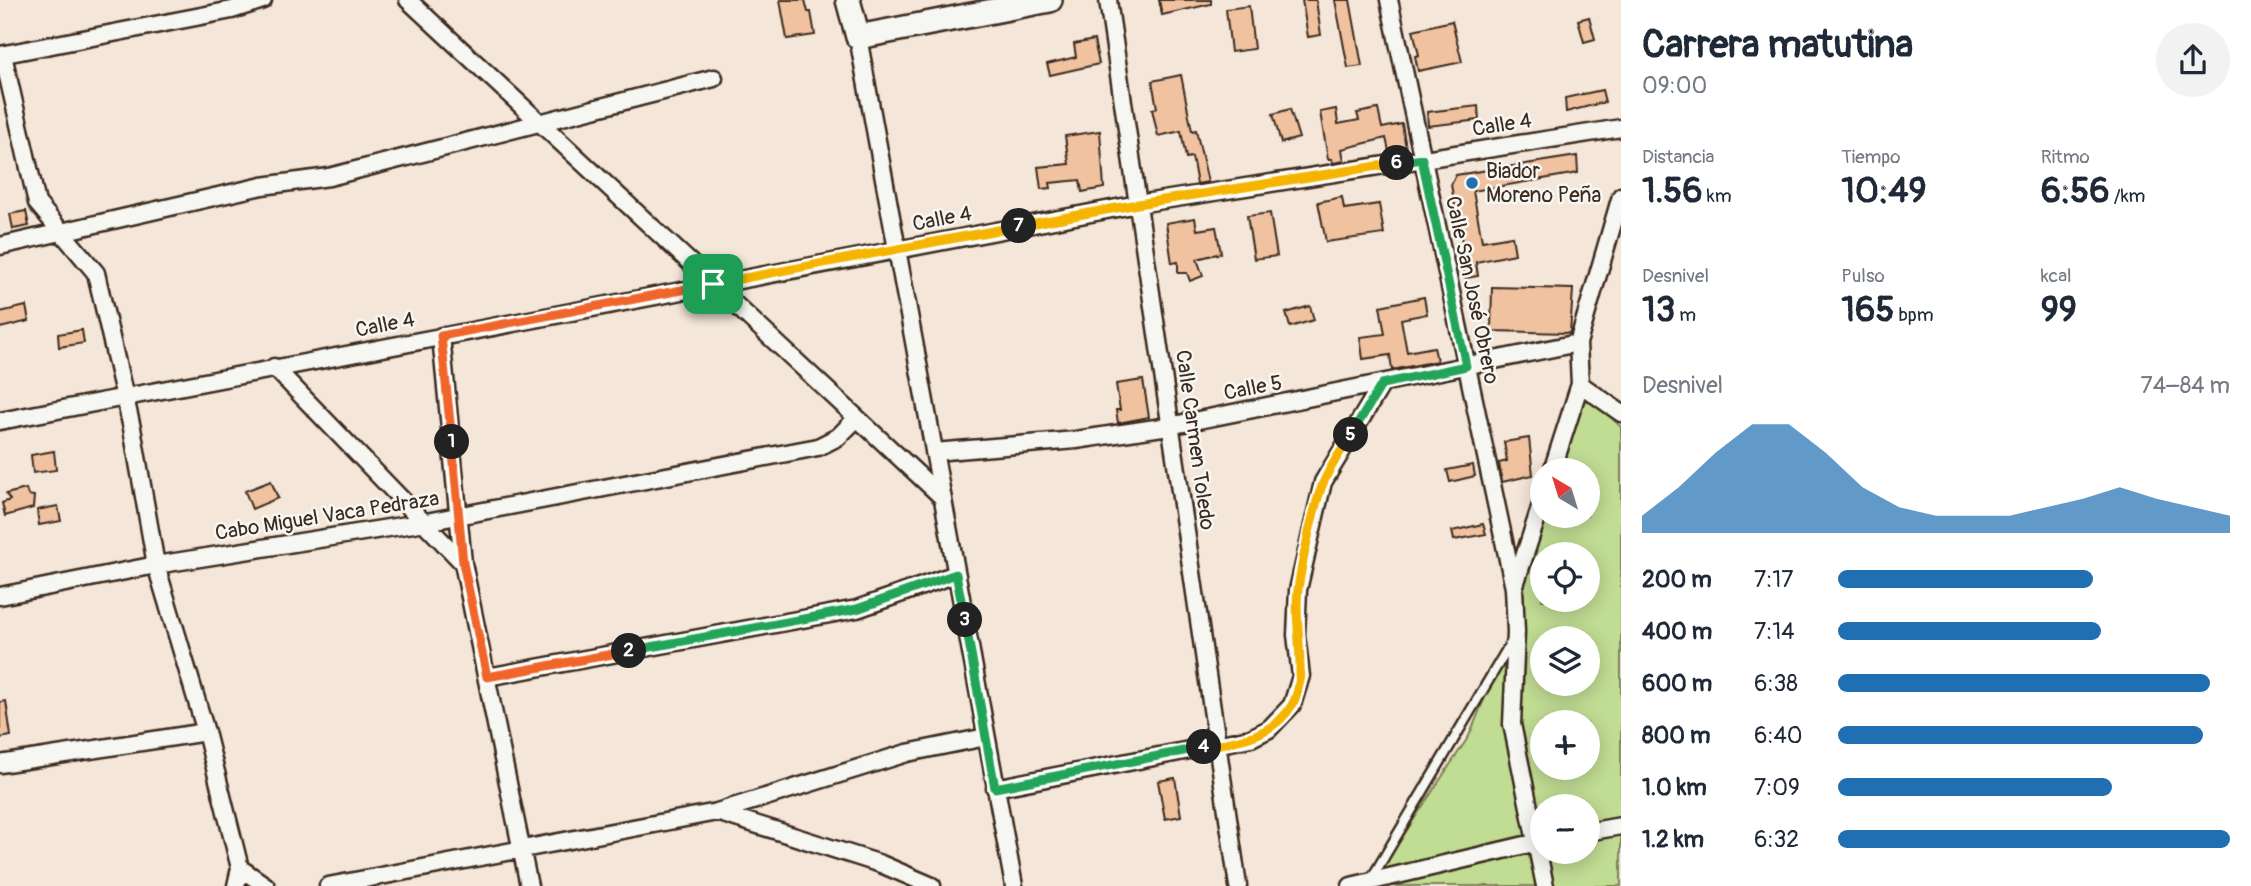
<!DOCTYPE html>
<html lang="es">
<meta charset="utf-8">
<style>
:root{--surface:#fff;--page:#f2f2f3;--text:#1f2937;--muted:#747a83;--accent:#1f6fb2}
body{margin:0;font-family:Pangolin,sans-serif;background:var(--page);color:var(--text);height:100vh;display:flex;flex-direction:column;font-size:26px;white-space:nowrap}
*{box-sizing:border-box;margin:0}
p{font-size:23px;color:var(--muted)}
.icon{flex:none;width:38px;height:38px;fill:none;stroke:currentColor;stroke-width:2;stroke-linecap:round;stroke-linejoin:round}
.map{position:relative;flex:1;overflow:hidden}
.panel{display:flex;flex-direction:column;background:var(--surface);width:630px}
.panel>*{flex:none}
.needle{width:46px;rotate:322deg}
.buttons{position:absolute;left:1530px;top:458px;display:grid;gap:14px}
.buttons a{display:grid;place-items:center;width:70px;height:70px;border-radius:50%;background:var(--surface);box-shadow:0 4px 18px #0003;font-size:35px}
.pin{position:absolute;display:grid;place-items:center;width:60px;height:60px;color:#fff;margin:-30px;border-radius:14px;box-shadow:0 4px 10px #0006}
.km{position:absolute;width:35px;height:35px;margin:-18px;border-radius:50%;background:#222;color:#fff;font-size:19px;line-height:35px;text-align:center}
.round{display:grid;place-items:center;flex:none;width:74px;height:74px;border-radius:37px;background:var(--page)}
.summary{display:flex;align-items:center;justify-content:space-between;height:119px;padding:0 21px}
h1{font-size:38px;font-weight:700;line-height:52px}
.figures{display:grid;grid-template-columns:repeat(3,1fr);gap:10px;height:119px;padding:7px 21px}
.figures div{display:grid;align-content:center}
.figures b{font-size:35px;font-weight:700}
.figures small{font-size:19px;font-weight:400}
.figures p{font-size:19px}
.chart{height:196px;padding:14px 21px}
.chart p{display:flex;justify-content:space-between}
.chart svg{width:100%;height:126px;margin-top:7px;fill:var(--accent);opacity:.7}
ul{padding:0 21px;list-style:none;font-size:23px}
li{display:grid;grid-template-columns:112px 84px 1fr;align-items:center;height:52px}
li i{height:18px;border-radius:9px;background:var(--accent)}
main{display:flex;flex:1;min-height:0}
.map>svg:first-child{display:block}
.green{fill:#c1dc93;stroke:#7e8358;stroke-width:2;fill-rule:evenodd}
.building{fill:#f1c2a0;stroke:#3b2a1e;stroke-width:2}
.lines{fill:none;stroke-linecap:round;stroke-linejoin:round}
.lane-casing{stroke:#3b2a1e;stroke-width:13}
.street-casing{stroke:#3b2a1e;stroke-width:21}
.secondary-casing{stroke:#3b2a1e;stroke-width:28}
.lane{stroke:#f6f6f2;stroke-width:8}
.street{stroke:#f6f6f2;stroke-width:16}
.secondary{stroke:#f6f6f2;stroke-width:23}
.split-1-casing{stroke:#fff;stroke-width:14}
.split-2-casing{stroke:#fff;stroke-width:14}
.split-3-casing{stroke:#fff;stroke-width:14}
.split-4-casing{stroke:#fff;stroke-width:14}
.split-5-casing{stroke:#fff;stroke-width:14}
.split-6-casing{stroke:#fff;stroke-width:14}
.split-7-casing{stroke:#fff;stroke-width:14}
.split-8-casing{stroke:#fff;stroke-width:14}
.split-1{stroke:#f0652b;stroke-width:9}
.split-2{stroke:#f0652b;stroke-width:9}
.split-3{stroke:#22a559;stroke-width:9}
.split-4{stroke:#22a559;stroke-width:9}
.split-5{stroke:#f5b400;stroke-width:9}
.split-6{stroke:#22a559;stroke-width:9}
.split-7{stroke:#f5b400;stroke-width:9}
.split-8{stroke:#f5b400;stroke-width:9}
.poi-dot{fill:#1f6fb2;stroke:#f6f6f2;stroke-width:2.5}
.labels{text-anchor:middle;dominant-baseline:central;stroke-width:5;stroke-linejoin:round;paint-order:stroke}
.street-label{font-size:21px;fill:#3b2a1e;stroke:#f6f6f2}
.poi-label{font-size:21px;fill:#3b2a1e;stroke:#f6f6f2;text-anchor:start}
</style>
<main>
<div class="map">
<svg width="1621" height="886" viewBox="0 0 1621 886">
<rect width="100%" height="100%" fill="#f4e6d9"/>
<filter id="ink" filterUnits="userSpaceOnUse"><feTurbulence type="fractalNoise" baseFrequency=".0143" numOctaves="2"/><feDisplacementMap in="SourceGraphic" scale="14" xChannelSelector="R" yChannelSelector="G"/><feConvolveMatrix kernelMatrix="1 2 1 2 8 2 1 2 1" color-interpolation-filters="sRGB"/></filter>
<g filter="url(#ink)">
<path class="green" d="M1583 390 1621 427V886H1370L1469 736 1505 649 1546 516H1587V471H1559ZM1542 555H1587V600H1542ZM1542 639H1587V684H1542ZM1542 723H1587V768H1542ZM1542 807H1587V852H1542Z"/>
<path class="building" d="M780 0H805L808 12H811L815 35 787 39Z
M1159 0H1211V4L1162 15Z
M1302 0H1316L1321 35 1308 37Z
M1335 0H1350L1362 66 1348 68Z
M1249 6 1254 49 1231 52 1226 9Z
M1589 17 1595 39 1584 42 1578 20Z
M1452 21 1462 62 1418 71 1415 56 1419 55 1413 30Z
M1094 40 1099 64 1050 75 1047 64 1076 57 1074 44Z
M1181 75 1192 131 1196 130 1208 182 1197 184 1192 157 1186 158 1181 131 1158 136 1152 109 1157 108 1152 81Z
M1602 90 1605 102 1566 112 1565 98Z
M1478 106 1479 120 1428 126 1427 112Z
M1290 109 1299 138 1281 143 1273 114Z
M1336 109 1338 124 1359 120 1357 113 1378 109 1382 128 1402 124 1406 148 1389 151 1386 138 1342 149 1344 161 1333 163 1332 159H1328L1320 112Z
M1100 131 1104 188 1082 192 1080 180 1050 183 1051 188 1041 189 1038 167 1069 164 1065 136Z
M1577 156 1578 173 1473 191 1482 241 1512 236 1515 254 1476 262 1478 276 1465 278 1463 262H1466L1451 185 1456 175Z
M1342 197 1344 209 1379 204 1384 234 1326 242 1318 202Z
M26 211 29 226 13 229 10 214Z
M1270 213 1277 256 1254 259 1247 216Z
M1195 218 1197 230 1216 227 1221 253 1197 259 1203 276 1190 281 1187 273H1178V262L1172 263 1166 223Z
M1492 287 1573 289 1570 333 1491 331Z
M1424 297 1427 314 1401 319 1407 352 1434 347 1437 361 1392 370 1390 355 1363 359 1360 337 1385 334 1380 306Z
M26 306 29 321 0 328V312Z
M1310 306 1314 320 1290 327 1286 313Z
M82 330 84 343 59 347 58 334Z
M1143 380 1149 417 1118 423 1116 410H1120L1116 384Z
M1529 438 1533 475 1502 482 1499 463 1507 461 1504 442Z
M54 451 56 470 33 473 31 455Z
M1473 465 1475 476 1450 482 1447 470Z
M271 481 278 498 252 509 245 491Z
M26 489 28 495 34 496 33 508 5 516 2 503 10 500 6 494Z
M58 506 61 521 39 525 37 510Z
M1483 524 1486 534 1454 540 1452 531Z
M6 701 11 736 0 738V702Z
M1175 778 1181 816 1165 819 1158 781Z"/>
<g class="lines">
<g class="lane-casing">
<path id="lane" d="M1370 881 1513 639"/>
</g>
<g class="street-casing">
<path id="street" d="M408 0 942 497
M1108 0 1238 886
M1389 0 1514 588
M858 37 1014 886
M0 55 232 10 263 0
M3 55 37 203 96 273 132 428 156 565 206 732 240 868 236 886
M0 246 262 186 329 177 714 78
M441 336 463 563 529 886
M274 367 463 563
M1580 384 1621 413
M0 421 1138 204 1621 128
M934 452 1076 440 1169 426 1578 343
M1552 471 1580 384 1578 343 1621 196
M1542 502 1514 588 1516 632 1512 724 1545 886
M0 596 156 565 426 522 818 447 838 437 857 418
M487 677 857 609 956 574
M0 764 206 732
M995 788 1251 738 1269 729 1292 705 1301 676 1296 635 1298 590 1323 482 1382 384
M717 812 881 864 932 886
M1587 832 1621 826
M240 868 266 886
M328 886 717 812 907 753 986 737
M1351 886 1542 841"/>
</g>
<g class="secondary-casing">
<path id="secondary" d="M848 0 858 37 1050 0"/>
</g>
<use href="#lane" class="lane"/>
<use href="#street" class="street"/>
<use href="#secondary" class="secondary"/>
</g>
</g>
<g class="lines" filter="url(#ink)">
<g class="split-1-casing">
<path id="split-1" d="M452 442 441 336 713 284"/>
</g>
<g class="split-2-casing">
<path id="split-2" d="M452 442 463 563 487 677 629 651"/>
</g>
<g class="split-3-casing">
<path id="split-3" d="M629 651 857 609 956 574 965 620"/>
</g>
<g class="split-4-casing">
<path id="split-4" d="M965 620 995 788 1204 747"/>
</g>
<g class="split-5-casing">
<path id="split-5" d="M1204 747C1237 741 1273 737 1292 705 1309 678 1293 623 1298 590 1301 566 1315 501 1324 481 1331 465 1342 450 1351 435"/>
</g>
<g class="split-6-casing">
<path id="split-6" d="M1351 435 1382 384 1466 366 1422 159 1397 163"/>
</g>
<g class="split-7-casing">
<path id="split-7" d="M1019 226 1138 204 1397 163"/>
</g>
<g class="split-8-casing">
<path id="split-8" d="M713 284 1019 226"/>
</g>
<use href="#split-1" class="split-1"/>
<use href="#split-2" class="split-2"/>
<use href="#split-3" class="split-3"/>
<use href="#split-4" class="split-4"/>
<use href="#split-5" class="split-5"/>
<use href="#split-6" class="split-6"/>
<use href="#split-7" class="split-7"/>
<use href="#split-8" class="split-8"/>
</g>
<circle class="poi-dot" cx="1472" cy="183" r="7"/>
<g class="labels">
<g class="street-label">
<text transform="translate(1502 125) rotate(-9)">Calle 4</text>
<text transform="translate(942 219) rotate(-11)">Calle 4</text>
<text transform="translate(1472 290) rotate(78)">Calle San José Obrero</text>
<text transform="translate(385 325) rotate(-11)">Calle 4</text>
<text transform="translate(1253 388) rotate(-11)">Calle 5</text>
<text transform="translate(1195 440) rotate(82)">Calle Carmen Toledo</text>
<text transform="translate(327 516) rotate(-9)">Cabo Miguel Vaca Pedraza</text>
</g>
<g class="poi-label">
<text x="1486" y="171">Biador<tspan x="1486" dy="24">Moreno Peña</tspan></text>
</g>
</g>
</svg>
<div class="buttons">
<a><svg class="needle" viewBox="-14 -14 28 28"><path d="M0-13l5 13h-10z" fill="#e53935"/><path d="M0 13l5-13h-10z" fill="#747a83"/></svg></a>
<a><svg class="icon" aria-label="locate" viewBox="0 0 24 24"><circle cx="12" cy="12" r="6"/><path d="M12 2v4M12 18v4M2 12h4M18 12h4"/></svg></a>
<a><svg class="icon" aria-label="layers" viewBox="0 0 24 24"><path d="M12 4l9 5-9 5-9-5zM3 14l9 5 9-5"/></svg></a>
<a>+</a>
<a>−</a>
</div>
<div class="pin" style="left:713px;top:284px;background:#1e9e55"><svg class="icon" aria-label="arrive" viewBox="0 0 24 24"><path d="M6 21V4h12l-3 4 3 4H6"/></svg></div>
<b class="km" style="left:452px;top:442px">1</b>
<b class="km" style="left:629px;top:651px">2</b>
<b class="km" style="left:965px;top:620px">3</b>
<b class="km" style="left:1204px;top:747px">4</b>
<b class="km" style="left:1351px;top:435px">5</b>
<b class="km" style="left:1397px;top:163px">6</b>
<b class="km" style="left:1019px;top:226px">7</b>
</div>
<section class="panel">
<div class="summary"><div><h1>Carrera matutina</h1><p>09:00</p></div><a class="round"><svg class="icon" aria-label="share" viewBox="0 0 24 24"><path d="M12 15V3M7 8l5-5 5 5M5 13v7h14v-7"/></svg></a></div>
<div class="figures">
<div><p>Distancia</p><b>1.56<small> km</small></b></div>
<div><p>Tiempo</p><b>10:49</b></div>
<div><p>Ritmo</p><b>6:56<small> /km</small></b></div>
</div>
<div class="figures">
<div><p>Desnivel</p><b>13<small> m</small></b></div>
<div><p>Pulso</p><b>165<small> bpm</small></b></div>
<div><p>kcal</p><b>99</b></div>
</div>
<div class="chart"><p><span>Desnivel</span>74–84 m</p>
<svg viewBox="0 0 160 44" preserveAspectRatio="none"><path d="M0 44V38L10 28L20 16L30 6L40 6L50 16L60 28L70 35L80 38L90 38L100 38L110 35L120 32L130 28L140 32L150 35L160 38V44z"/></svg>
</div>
<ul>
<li><b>200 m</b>7:17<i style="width:65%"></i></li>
<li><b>400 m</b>7:14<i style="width:67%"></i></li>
<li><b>600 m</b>6:38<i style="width:95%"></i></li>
<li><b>800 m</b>6:40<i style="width:93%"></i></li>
<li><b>1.0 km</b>7:09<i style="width:70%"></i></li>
<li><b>1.2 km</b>6:32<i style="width:100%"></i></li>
</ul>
</section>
</main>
